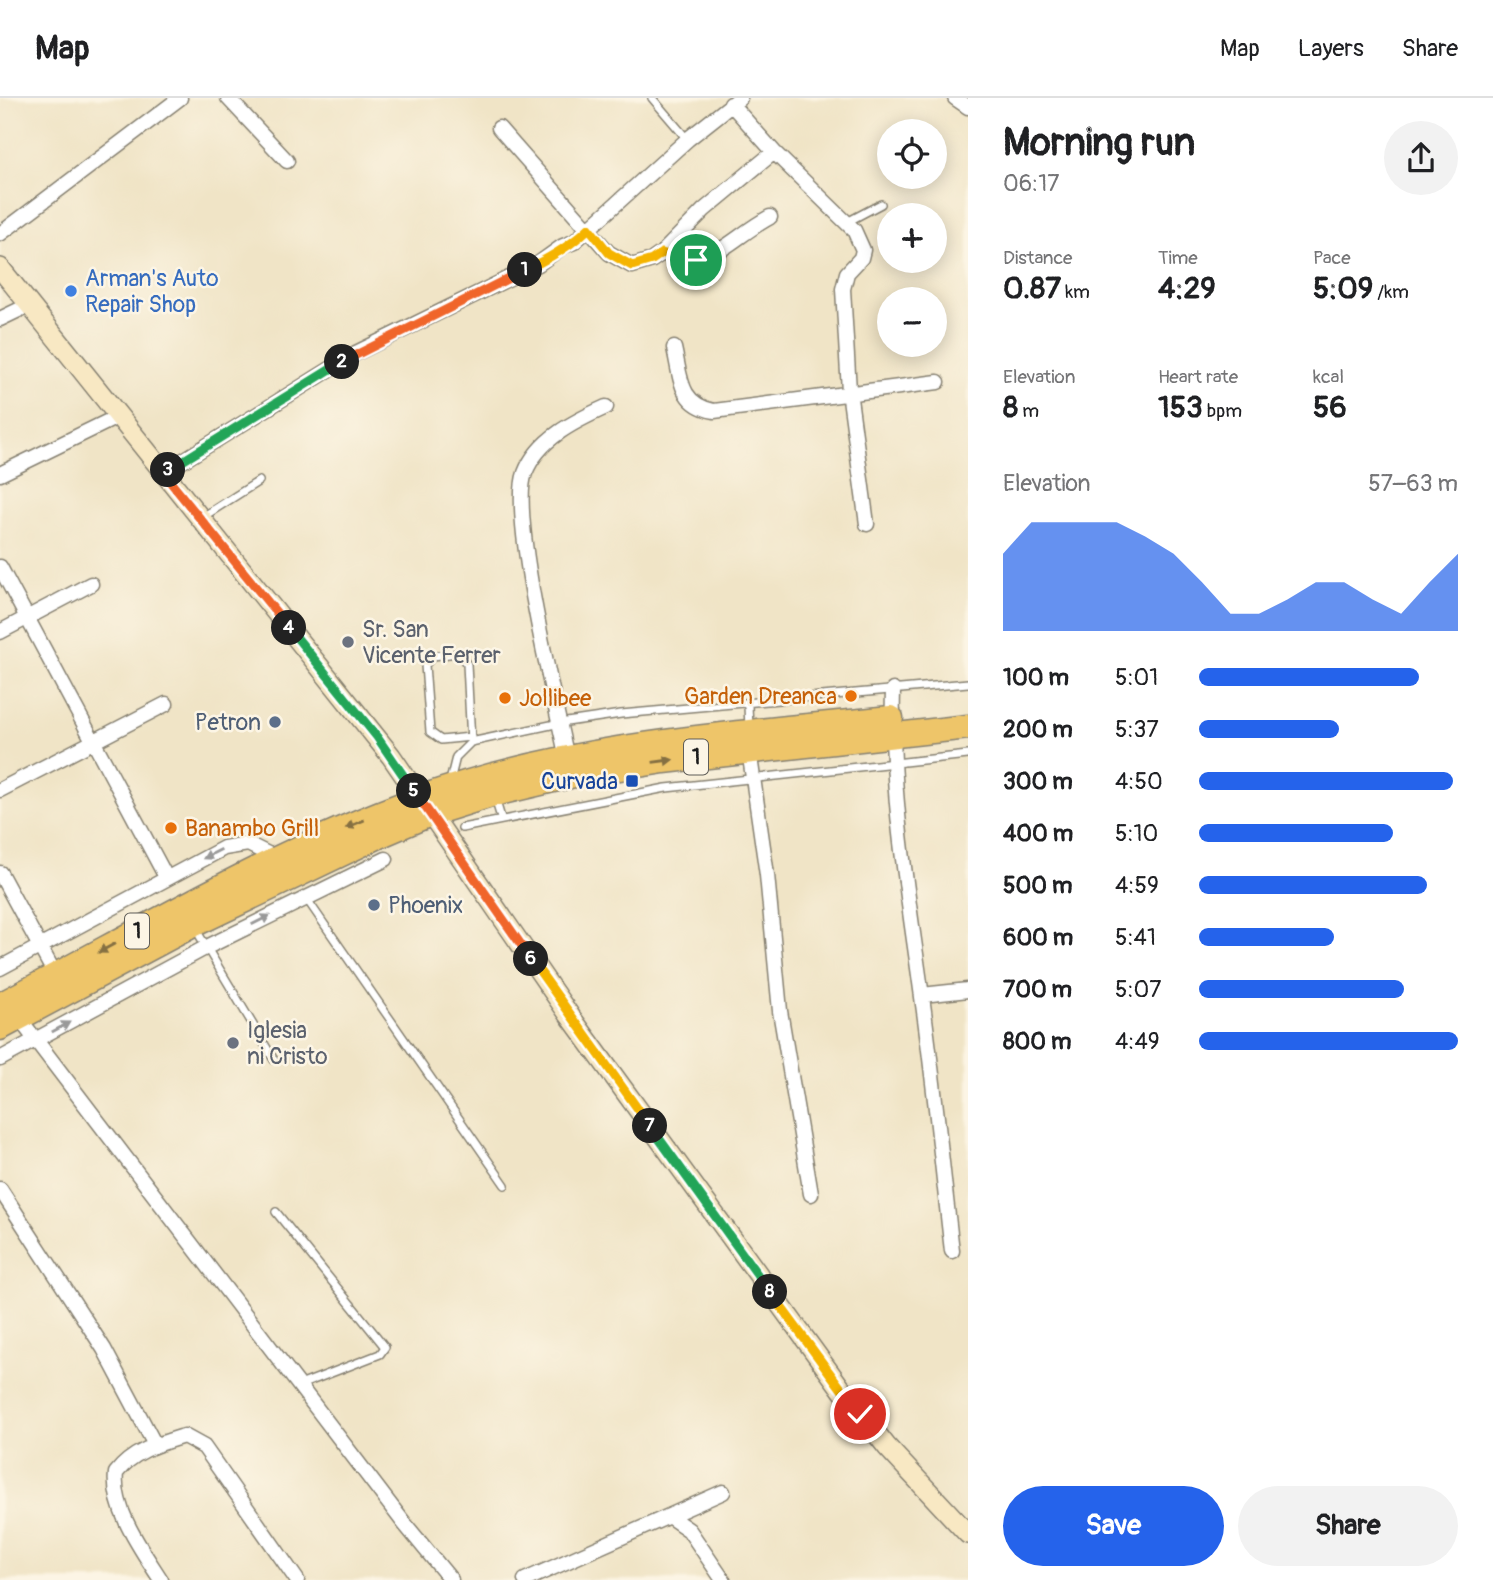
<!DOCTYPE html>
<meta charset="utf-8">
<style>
:root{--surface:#fff;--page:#f2f2f2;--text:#202124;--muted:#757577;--line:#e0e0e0;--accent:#2563eb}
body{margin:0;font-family:Pangolin,sans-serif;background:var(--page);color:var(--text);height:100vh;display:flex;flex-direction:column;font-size:26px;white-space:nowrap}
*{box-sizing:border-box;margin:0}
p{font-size:23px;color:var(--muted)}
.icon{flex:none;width:38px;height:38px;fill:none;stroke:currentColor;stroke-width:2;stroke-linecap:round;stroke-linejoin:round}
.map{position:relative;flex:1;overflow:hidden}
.side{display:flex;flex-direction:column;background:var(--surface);width:525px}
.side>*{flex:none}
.controls{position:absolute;left:877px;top:21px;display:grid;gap:14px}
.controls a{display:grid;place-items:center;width:70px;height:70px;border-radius:50%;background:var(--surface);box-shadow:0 4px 18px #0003;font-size:35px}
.pin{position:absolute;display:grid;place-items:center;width:60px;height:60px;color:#fff;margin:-30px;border:4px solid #fff;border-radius:50%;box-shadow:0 2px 7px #0007}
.km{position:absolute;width:35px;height:35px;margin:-18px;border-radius:50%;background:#222;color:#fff;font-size:19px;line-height:35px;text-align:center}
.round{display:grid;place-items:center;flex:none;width:74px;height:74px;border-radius:37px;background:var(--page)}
.summary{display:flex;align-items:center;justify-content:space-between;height:119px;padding:0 35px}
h1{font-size:38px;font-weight:700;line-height:52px}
.stats{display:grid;grid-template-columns:repeat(3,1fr);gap:10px;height:119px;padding:7px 35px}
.stats div{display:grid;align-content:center}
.stats b{font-size:30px;font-weight:700}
.stats small{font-size:19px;font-weight:400}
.stats p{font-size:19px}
.chart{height:196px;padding:14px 35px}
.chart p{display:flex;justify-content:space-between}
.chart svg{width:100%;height:126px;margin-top:7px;fill:var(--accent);opacity:.7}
.cta{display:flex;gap:14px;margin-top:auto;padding:14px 35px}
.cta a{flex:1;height:80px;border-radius:42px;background:var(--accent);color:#fff;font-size:28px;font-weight:700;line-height:80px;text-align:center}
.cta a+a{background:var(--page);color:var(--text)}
ul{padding:0 35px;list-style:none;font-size:23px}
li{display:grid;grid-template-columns:112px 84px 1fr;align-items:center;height:52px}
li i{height:18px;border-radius:9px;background:var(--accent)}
header{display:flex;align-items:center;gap:42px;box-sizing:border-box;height:98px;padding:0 35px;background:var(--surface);border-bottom:2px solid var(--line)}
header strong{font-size:33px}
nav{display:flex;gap:38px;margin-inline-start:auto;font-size:24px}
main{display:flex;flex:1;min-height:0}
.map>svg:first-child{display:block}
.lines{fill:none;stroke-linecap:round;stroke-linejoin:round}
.lane-casing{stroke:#868071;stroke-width:10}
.street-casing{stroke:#868071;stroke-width:17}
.secondary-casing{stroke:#868071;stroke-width:22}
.highway-casing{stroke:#868071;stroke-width:27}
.lane{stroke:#fff;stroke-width:7}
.street{stroke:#fff;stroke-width:14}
.secondary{stroke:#f8e8c3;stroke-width:19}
.highway{stroke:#eec569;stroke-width:24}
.oneway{fill:#857042}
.oneway2{fill:#999}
.split-1-casing{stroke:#fff;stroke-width:14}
.split-2-casing{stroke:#fff;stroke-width:14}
.split-3-casing{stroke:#fff;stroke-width:14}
.split-4-casing{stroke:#fff;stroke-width:14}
.split-5-casing{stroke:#fff;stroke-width:14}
.split-6-casing{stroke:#fff;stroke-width:14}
.split-7-casing{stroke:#fff;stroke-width:14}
.split-8-casing{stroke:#fff;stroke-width:14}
.split-9-casing{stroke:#fff;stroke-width:14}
.split-1{stroke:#f5b400;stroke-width:9}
.split-2{stroke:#f0652b;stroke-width:9}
.split-3{stroke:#22a559;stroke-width:9}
.split-4{stroke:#f0652b;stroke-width:9}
.split-5{stroke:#22a559;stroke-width:9}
.split-6{stroke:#f0652b;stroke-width:9}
.split-7{stroke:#f5b400;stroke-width:9}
.split-8{stroke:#22a559;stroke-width:9}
.split-9{stroke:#f5b400;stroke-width:9}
.shop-dot{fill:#3f7fe0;stroke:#fcf5e5;stroke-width:2.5}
.worship-dot{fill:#6b7280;stroke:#fcf5e5;stroke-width:2.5}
.food-dot{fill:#e8710a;stroke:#fcf5e5;stroke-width:2.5}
.service-dot{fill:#5c6f8a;stroke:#fcf5e5;stroke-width:2.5}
.transit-dot{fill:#1a4fb4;stroke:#fcf5e5;stroke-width:2.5}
.labels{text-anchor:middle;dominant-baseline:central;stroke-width:5;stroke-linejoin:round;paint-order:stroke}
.shield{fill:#fcf5e5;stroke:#5f5d58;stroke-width:2}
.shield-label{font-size:21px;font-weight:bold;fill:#1c1c1c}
.shop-label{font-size:23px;fill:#366cbe;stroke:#fcf5e5;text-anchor:start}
.worship-label{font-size:23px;fill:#5b616d;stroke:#fcf5e5;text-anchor:start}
.food-label{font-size:23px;fill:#c56008;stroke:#fcf5e5;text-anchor:start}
.service-label{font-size:23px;fill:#4e5e75;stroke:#fcf5e5;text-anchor:end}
.transit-label{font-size:23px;fill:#164399;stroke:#fcf5e5;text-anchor:end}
</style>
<header>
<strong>Map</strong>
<nav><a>Map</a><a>Layers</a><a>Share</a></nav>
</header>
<main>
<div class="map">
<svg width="968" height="1482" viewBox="0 0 968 1482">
<rect width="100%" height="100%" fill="#fcf5e5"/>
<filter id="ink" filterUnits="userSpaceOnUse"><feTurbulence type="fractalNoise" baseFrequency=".0143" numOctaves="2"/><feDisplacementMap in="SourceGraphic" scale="14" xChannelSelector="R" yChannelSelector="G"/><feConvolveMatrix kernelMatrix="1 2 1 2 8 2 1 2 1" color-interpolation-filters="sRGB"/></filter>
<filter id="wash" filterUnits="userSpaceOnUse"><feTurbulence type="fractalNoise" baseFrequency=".00686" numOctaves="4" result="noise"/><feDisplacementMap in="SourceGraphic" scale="28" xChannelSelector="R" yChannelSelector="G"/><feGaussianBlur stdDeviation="1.57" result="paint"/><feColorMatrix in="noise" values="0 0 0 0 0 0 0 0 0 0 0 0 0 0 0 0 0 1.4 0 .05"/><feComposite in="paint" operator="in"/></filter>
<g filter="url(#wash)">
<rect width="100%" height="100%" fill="#f0e4c6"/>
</g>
<g filter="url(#ink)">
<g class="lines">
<g class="lane-casing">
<path id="lane" d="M652 0 687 41
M847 124 881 106
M201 420 259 383
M748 607 749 631
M471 639 441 642 430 634 425 567 433 558 457 555 467 566 471 644
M449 687 456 659 471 644 560 625 621 616 968 585
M495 700 501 720
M462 730 666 690 968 657
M306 800 505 1087
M195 830 274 962
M276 1114 385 1249 380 1256 300 1287"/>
</g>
<g class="street-casing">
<path id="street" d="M228 0 287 63
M955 0 968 9
M731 6 774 54 854 132 863 152 861 160 847 175 843 191 849 293 867 426
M499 30 609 155 632 168 652 162 662 155 704 112 774 54
M0 136 180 0
M662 155C716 171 726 143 770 119
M0 221 29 207
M674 250C681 280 679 306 714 313L938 284
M163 375 356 255 538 166 563 148 574 144 688 41 740 0
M0 376 119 318
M0 469 166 779
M0 534 91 486
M893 592C890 696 908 796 922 899 934 983 942 1068 952 1153
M749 652 767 777 780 913 811 1096
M567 661C556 607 509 417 525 375 538 341 575 323 606 309
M0 692 166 606
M0 775 56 878
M0 870 224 750 248 746 274 759
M922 897 968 892
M19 920 404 1425 451 1482
M0 961 205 850 386 761
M0 1091 104 1251 155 1347
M670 1419 689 1432 723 1482
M161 1482C142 1452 112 1412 116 1375 133 1353 158 1346 184 1338L204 1349 297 1482
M525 1482 723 1394"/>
</g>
<g class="secondary-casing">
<path id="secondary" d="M0 170 391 658 570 918 843 1293 887 1349 968 1436"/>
</g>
<g class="highway-casing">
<path id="highway" d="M0 907C138 835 270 754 417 701 568 646 732 636 891 620
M0 930 193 827 381 737 430 716 494 696 570 678 664 663 968 629"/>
</g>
<use href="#lane" class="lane"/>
<use href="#street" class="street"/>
<use href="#secondary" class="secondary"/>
<use href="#highway" class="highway"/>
</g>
<defs><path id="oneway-solid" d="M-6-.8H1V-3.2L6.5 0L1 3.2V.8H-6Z" transform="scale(1.75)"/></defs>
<g class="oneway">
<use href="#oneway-solid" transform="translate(663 663) rotate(-8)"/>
<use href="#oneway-solid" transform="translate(355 726) rotate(157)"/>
<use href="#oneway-solid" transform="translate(107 850) rotate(151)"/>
</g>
<g class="oneway2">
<use href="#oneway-solid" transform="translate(212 756) rotate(153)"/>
<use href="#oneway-solid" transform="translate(261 822) rotate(-27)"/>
<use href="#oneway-solid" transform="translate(61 929) rotate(-29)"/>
</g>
</g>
<g class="lines" filter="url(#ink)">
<g class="split-1-casing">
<path id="split-1" d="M525 172C546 162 573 146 589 130L609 155 632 168 652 162 662 155 685 162H696"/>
</g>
<g class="split-2-casing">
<path id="split-2" d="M342 264 525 172"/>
</g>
<g class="split-3-casing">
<path id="split-3" d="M168 372 342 264"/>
</g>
<g class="split-4-casing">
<path id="split-4" d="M168 372 163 375 289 530"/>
</g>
<g class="split-5-casing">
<path id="split-5" d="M289 530 377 639 414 693"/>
</g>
<g class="split-6-casing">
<path id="split-6" d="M414 693 531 861"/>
</g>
<g class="split-7-casing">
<path id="split-7" d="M531 861 650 1028"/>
</g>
<g class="split-8-casing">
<path id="split-8" d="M650 1028 770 1194"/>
</g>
<g class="split-9-casing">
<path id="split-9" d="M770 1194 860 1316"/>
</g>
<use href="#split-1" class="split-1"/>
<use href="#split-2" class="split-2"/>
<use href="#split-3" class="split-3"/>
<use href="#split-4" class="split-4"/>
<use href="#split-5" class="split-5"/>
<use href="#split-6" class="split-6"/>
<use href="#split-7" class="split-7"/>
<use href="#split-8" class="split-8"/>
<use href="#split-9" class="split-9"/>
</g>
<circle class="shop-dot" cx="71" cy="193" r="7"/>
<g class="worship-dot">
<circle cx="348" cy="544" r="7"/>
<circle cx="233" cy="945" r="7"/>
</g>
<g class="food-dot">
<circle cx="851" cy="598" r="7"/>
<circle cx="505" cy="600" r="7"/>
<circle cx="171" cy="730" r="7"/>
</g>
<g class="service-dot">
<circle cx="275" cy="624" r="7"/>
<circle cx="374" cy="807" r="7"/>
</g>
<rect class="transit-dot" x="625" y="676" width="14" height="14" rx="3.5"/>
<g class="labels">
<g class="shield">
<rect x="684" y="641.5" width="24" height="35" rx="5"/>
<rect x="125" y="815.5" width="24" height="35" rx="5"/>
</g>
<g class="shield-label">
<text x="696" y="659">1</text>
<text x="137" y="833">1</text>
</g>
<g class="shop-label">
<text x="85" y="180">Arman's Auto<tspan x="85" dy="26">Repair Shop</tspan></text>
</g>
<g class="worship-label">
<text x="362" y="531">Sr. San<tspan x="362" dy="26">Vicente Ferrer</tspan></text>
<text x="247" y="932">Iglesia<tspan x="247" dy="26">ni Cristo</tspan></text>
</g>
<g class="food-label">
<text x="837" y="598" text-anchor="end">Garden Dreanca</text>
<text x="519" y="600">Jollibee</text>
<text x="185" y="730">Banambo Grill</text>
</g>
<g class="service-label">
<text x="261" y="624">Petron</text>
<text x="388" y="807" text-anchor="start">Phoenix</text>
</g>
<g class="transit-label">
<text x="618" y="683">Curvada</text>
</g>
</g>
</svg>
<div class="controls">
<a><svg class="icon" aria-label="locate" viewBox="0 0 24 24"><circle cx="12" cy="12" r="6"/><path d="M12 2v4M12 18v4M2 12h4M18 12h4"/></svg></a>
<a>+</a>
<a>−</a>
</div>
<div class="pin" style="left:696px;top:162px;background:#1e9e55"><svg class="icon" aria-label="arrive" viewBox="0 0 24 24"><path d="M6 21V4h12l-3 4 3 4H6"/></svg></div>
<div class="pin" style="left:860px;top:1316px;background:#d93025"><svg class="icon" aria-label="check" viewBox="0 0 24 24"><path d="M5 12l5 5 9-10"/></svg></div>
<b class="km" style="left:525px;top:172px">1</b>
<b class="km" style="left:342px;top:264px">2</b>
<b class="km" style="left:168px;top:372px">3</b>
<b class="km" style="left:289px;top:530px">4</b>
<b class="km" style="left:414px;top:693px">5</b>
<b class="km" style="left:531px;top:861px">6</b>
<b class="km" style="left:650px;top:1028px">7</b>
<b class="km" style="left:770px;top:1194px">8</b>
</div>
<section class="side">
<div class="summary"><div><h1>Morning run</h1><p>06:17</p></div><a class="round"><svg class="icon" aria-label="share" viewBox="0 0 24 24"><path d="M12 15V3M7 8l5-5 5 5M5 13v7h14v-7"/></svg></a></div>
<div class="stats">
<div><p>Distance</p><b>0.87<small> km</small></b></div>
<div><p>Time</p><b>4:29</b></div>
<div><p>Pace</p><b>5:09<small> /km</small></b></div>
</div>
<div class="stats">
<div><p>Elevation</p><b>8<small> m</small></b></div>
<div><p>Heart rate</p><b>153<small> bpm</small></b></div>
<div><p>kcal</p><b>56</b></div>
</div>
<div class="chart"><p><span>Elevation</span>57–63 m</p>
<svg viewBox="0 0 160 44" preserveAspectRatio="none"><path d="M0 44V17L10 6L20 6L30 6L40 6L50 11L60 17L70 27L80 38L90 38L100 33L110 27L120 27L130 33L140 38L150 27L160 17V44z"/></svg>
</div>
<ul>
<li><b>100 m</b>5:01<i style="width:85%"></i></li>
<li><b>200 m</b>5:37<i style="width:54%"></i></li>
<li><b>300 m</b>4:50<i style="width:98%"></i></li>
<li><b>400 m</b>5:10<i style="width:75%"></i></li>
<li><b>500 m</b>4:59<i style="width:88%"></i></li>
<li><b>600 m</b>5:41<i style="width:52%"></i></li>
<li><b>700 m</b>5:07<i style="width:79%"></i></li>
<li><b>800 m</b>4:49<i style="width:100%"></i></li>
</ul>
<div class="cta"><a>Save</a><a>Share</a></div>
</section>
</main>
